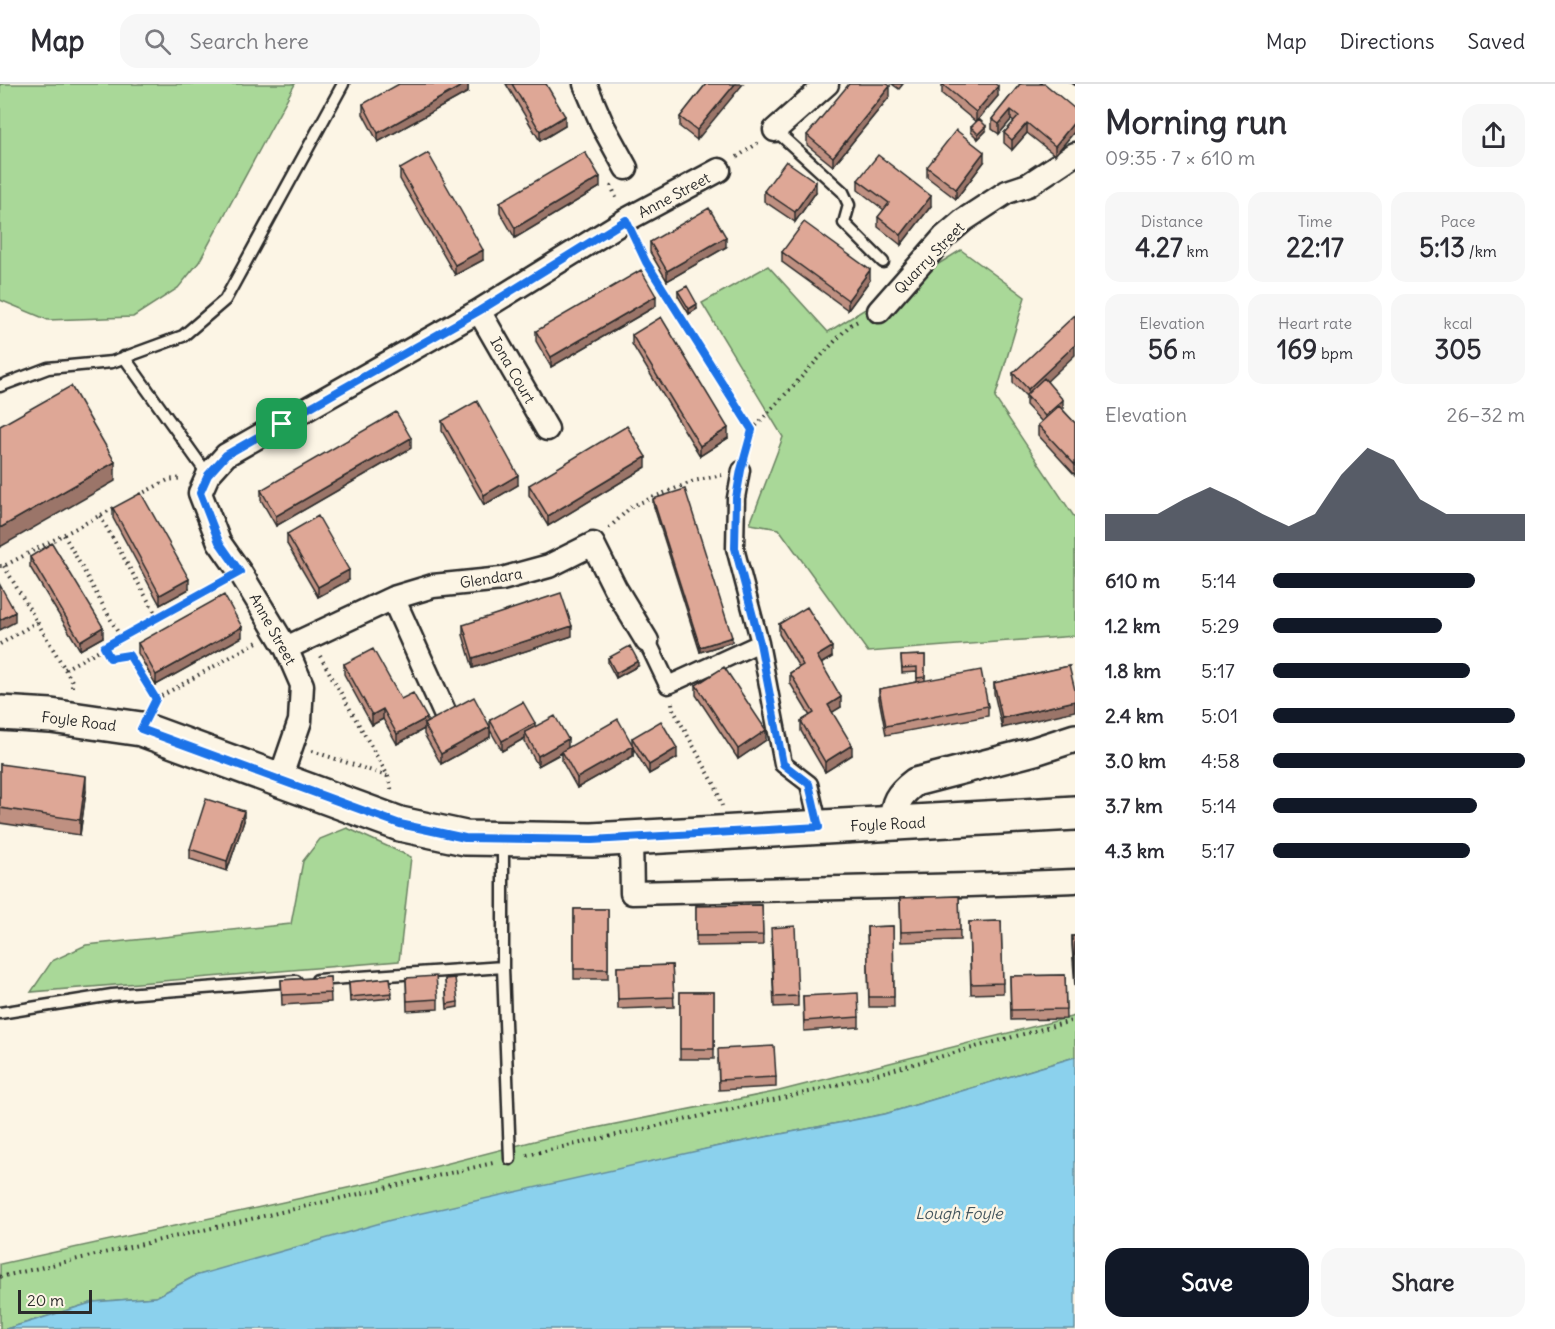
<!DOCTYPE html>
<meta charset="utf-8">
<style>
:root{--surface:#fff;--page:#f7f7f7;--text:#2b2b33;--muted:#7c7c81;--line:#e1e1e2;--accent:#111827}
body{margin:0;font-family:Delius,sans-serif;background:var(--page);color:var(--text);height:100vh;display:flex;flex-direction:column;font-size:22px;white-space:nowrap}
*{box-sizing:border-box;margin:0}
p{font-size:20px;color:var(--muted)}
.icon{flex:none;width:33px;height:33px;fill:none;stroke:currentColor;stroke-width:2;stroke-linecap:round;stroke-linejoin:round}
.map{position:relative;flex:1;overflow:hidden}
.drawer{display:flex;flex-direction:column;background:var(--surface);width:480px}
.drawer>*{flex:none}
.scale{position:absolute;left:18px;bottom:15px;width:74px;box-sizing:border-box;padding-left:6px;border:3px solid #2b2b2b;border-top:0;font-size:16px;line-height:21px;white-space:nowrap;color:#2b2b2b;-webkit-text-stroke:4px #fcf5e5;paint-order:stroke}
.pin{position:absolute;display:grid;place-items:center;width:51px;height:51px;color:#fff;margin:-26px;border-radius:12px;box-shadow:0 3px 9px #0006}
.round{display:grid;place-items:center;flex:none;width:63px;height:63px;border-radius:18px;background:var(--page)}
.headline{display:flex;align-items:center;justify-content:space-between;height:102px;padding:0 30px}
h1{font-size:33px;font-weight:800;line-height:45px}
.figures{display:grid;grid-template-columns:repeat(3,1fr);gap:9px;height:102px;padding:6px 30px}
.figures div{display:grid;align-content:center;border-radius:15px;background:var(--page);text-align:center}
.figures b{font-size:26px;font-weight:800}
.figures small{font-size:16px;font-weight:400}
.figures p{font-size:16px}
.chart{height:168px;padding:12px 30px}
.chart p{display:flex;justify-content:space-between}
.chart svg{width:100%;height:108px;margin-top:6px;fill:var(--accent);opacity:.7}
.action{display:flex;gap:12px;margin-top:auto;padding:12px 30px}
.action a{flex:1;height:69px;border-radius:18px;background:var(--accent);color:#fff;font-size:24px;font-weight:800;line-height:69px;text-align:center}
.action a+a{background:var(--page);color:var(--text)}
ul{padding:0 30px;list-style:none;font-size:20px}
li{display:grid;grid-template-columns:96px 72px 1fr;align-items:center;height:45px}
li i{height:15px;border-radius:8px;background:var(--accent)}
header{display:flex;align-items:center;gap:36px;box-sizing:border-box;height:84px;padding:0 30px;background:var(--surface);border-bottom:2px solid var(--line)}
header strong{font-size:28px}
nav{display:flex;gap:33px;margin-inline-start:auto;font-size:21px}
.search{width:420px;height:54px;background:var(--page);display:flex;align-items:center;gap:15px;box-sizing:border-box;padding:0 21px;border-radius:18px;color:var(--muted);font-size:22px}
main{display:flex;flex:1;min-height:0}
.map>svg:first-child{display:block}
.green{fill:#a9d898;stroke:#6a8262;stroke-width:1.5}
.water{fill:#8bd1ed;stroke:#658f9f;stroke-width:1.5}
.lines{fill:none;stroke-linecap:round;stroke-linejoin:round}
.service-casing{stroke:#2b2b2b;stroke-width:15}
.pedestrian-casing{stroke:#2b2b2b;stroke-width:21}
.minor-casing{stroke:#2b2b2b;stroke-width:27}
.tertiary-casing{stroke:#2b2b2b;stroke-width:32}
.primary-casing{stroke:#2b2b2b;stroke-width:38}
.path{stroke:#2b2b2b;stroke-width:4;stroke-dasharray:1.5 4.5;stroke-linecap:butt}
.service{stroke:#fcf5e5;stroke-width:10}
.pedestrian{stroke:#fcf5e5;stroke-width:16}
.minor{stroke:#fcf5e5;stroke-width:22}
.tertiary{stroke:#fcf5e5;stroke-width:27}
.primary{stroke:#fcf5e5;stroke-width:33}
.wall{fill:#bf9081;stroke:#2b2b2b;stroke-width:1.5}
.shaded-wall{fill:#9b7569;stroke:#2b2b2b;stroke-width:1.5}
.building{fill:#dea796;stroke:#2b2b2b;stroke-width:1.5}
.route-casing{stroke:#fff;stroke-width:12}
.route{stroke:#1a73e8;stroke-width:8}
.labels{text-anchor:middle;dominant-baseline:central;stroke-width:5;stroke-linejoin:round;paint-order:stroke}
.street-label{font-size:15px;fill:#2b2b2b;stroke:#fcf5e5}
.water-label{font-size:16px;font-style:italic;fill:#43545c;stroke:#fcf5e5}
</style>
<header>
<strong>Map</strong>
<div class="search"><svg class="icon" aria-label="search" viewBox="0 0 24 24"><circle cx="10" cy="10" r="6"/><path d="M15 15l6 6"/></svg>Search here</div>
<nav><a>Map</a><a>Directions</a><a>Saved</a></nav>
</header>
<main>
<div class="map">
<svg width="1075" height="1245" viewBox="0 0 1075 1245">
<rect width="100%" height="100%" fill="#fcf5e5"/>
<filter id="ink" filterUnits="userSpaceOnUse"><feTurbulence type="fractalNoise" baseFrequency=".0167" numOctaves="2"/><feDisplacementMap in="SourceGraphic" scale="12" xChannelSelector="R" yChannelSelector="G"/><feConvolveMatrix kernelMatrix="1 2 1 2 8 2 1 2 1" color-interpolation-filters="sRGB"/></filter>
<g filter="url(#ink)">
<path class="green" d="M0 0H295L199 178 178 204 133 233 48 236 0 216Z
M961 166 1025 213 995 314 1075 434V552L868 568 779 445 750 440 783 353 702 219 768 182 828 248Z
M347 744 411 773 399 877 31 908 52 877 86 861 291 840 303 777 320 755Z
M1075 932V973L885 1030 719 1062 195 1192 156 1213 94 1218 6 1245H0V1180L379 1097 546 1054 779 1007Z"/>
<path class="water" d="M1075 973V1245H6L94 1218 156 1213 195 1192 391 1136 719 1062 885 1030Z"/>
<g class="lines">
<g class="service-casing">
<path id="service" d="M775 46 843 108 849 121 844 139 883 178
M124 273 208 391
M0 302 48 284 112 278 183 252 225 216 343 0
M503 883 510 1075
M317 896 503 883V758
M0 929 112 911 296 897"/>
</g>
<g class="pedestrian-casing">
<path id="pedestrian" d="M741 386 736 414 735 464 760 559 783 680 809 700 819 743
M647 557 668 601 760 559"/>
</g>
<g class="minor-casing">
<path id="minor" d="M585 0 603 42 626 84
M1053 0 1075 16
M775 46 827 0
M479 227 547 345
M879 227 944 153 964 136 1007 108 1028 101 1075 70
M393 514 447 634
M286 564 393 514 433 502 502 495 549 482 593 460 615 504 647 557
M280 695 300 637 302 601 286 564 240 488 219 458 200 409 208 391 226 371 479 227 626 136 719 86
M631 754 632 809 969 801 1075 797"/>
</g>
<g class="tertiary-casing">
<path id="tertiary" d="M894 740C893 719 899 710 915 698L1035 667 1075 654"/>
</g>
<g class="primary-casing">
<path id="primary" d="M0 629 51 632 141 645 400 740 465 754 592 756 1075 729"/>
</g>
<path class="path" d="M737 73 758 59
M611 101 617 116
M635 155 646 178 752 346 746 369
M752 346 850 241 860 236
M139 411 168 396 182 394
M100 432 158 534
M609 444 632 422 694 397 722 391
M64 451 121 554
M0 482H4L116 423
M4 482 72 597V607
M0 560 37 538
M104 563 110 574 129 571 156 615
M320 572 388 692 392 708
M65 585 222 498
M672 619 673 625 716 703 722 722
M153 620 156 615 257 558
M312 667 387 692
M527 1071 818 1006 1075 936
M0 1193 493 1079"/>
<use href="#service" class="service"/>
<use href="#pedestrian" class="pedestrian"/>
<use href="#minor" class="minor"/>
<use href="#tertiary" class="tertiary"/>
<use href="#primary" class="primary"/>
</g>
<path class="wall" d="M468 0V8L378 58 363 30V20Z
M506 0H546L565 42 540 57Z
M706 0 697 56 680 43V33Z
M892 0H903L899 5Z
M942 0 998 12 976 38 942 10Z
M1020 0 1075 25V47L1055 71 1027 49 1012 66 1004 59V49L1014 38 1011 36 999 50 992 45V35Z
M890 12 833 82 807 61V51Z
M971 43 986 47 978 55 971 48Z
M984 78 956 115 927 93V83Z
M400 85 483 176 455 191 400 95Z
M858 96 931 122 901 161 878 143V133L884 126 858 106Z
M600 103 515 154 500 128V118Z
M764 107 816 108 795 138 764 117Z
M650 158 726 163 667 197 650 168Z
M782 168 870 196 848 226 782 178Z
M678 207 697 225 689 230 678 212Z
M656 222 551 283 536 257V247Z
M632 251 728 354 700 372 632 260Z
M1013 289 1047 297 1063 326 1075 339V391L1038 351V341L1042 338 1026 321V312L1013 299Z
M442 337 518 401 484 421 442 347Z
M411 364 276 442 261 416V406Z
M646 383 548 442 529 411V401Z
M653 415 732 558 700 568 653 420Z
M113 424 189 505 160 521 113 434Z
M287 450 349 496 318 513 287 460Z
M30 473 103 553 80 566 30 483Z
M779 540 832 573 821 580 841 623 832 628 852 671 825 688 801 647V637L810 632 790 599V589L799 583 779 550Z
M463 541 572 552 473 584 463 551Z
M242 553 156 601 138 569V559Z
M925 571V597L988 622V632L886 651 879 615V605L917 598V588L902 589 901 572Z
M608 574 638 582 616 594 608 579Z
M344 580 401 615 427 638 490 643V636L535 643 568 664 632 661V654L677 674 649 690 633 664V672L577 704 562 677V669L538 682 525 658V654L502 667 490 646V653L441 680 424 650V645L397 660 383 635 372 641 344 590Z
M1069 582 1002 644 994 609V599Z
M696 601 766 656 738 675 696 611Z
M0 680 86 707 80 751 0 739Z
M244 737 227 787 190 775V765Z
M959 812 960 856 901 858 900 814Z
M762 821 763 861 696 862V822Z
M574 825H608V895H574Z
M1001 837 1003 909 971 910 969 838Z
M893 842 894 923H869L867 843Z
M1072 852H1075V903L1072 862Z
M771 853 798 912V922L774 923Z
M672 881 674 923 618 925 617 883Z
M1065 891 1066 935 1011 936 1010 892Z
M330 893 331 918 282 921 281 896Z
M390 894 392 914 350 918 349 898Z
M406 894 438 915V925L407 927Z
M445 895 458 918V923L447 925Z
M680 908H714V975H680Z
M803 912 859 933V943L804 947Z
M718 975 776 993V1003L719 1006Z"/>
<path class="shaded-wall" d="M465 0H468V8L378 58V49Z
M735 0H743L697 56V46Z
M890 2V12L833 82V73Z
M998 2V12L976 38V28Z
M1011 26V36L999 50V40Z
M565 32V42L540 57V47Z
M1075 37V47L1055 71V62Z
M1027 39V49L1012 66V56Z
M986 42V47L978 55V50Z
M984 68V78L956 115V105Z
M600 93V103L515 154V144Z
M816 98V108L795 138V128Z
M931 112V122L901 161V151Z
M726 153V163L667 197V187Z
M483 166V176L455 191V181Z
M870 186V196L848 226V216Z
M656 212V222L551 283V273Z
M697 220V225L689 230V225Z
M1075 261V271L1028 315V305Z
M1063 316V325L1045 342V332Z
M728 344V354L700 372V362Z
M411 354V364L276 442V432Z
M646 373V383L548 442V432Z
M115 378V397L0 463V444Z
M518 391V401L484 421V411Z
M349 486V496L318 513V503Z
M189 495V505L160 521V511Z
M15 528V538L0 546V536Z
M572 542V552L473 584V574Z
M103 543V553L80 566V557Z
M242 543V553L156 601V591Z
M732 553V558L700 568V563Z
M832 563V573L817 582V572Z
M638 577V582L616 594V589Z
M841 613V623L828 631V621Z
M1075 617V627L1002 644V634Z
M383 625V635L372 641V631Z
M427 634V644L424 640V645L397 660V650Z
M535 639V649L525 648V654L502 667V657Z
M490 643V653L441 680V670Z
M766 646V656L738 675V665Z
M568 655V665L538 682V672Z
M852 661V671L825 688V678Z
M633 662V672L577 704V694Z
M677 664V674L649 690V681Z
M86 692V707L80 751V736Z
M244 727V737L227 787V777Z"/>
<path class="building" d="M399 0H465L378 49 363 20Z
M512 0H546L565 32 540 47Z
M706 0H735L697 46 680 33Z
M849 0H887L890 2 833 73 807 51Z
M942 0H995L998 2 976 28Z
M1020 0H1045L1075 25V37L1055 62 1027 39 1012 56 1004 49 1019 32 1011 26 999 40 992 35Z
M979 35 986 42 978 50 971 43Z
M956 46 984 68 956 105 927 83Z
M585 68 600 93 515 144 500 118Z
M428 69 483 166 455 181 400 85Z
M878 71 931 112 901 151 878 133 889 119 858 96Z
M786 77 816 98 795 128 764 107Z
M709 124 726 153 667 187 650 158Z
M804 138 870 186 848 216 782 168Z
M641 186 656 212 551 273 536 247Z
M687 202 697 220 689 225 678 207Z
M1075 231V261L1028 305 1013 289Z
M661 233 728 344 700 362 632 251Z
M1044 294 1063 316 1045 332 1026 311Z
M71 302 115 378 0 444V342Z
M477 317 518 391 484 411 442 337Z
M1059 322 1075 339V381L1038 341Z
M396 328 411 354 276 432 261 406Z
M627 342 646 373 548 432 529 401Z
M685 405 732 553 700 563 653 415Z
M141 409 189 495 160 511 113 424Z
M318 432 349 486 318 503 287 450Z
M52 459 103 543 80 557 30 473Z
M0 501 15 528 0 536Z
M561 509 572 542 473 574 463 541Z
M224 511 242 543 156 591 138 559Z
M807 523 832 563 817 572 841 613 828 621 852 661 825 678 801 637 814 629 790 589 803 581 779 540Z
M630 562 638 577 616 589 608 574Z
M373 565 401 615 413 609 427 634 397 650 383 625 372 631 344 580Z
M925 571V593L917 594V583L902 584 901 572Z
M1069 582 1075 606V617L1002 634 994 599Z
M724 583 766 646 738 665 696 601Z
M981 586 988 622 886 642 879 605Z
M474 613 490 643 441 670 424 640Z
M523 618 535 639 502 657 490 636Z
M555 632 568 655 538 672 525 648Z
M618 635 633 662 577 694 562 667Z
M661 637 677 664 649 681 632 654Z
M0 680 86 692 80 736 0 724Z
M206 715 244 727 227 777 190 765Z
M959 812 960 846 901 848 900 814Z
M762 821 763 851 696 852V822Z
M574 825H608V885H574Z
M1001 837 1003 899 971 900 969 838Z
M795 842 798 912 774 913 771 844Z
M893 842 894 913H869L867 843Z
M1072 852H1075V893Z
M672 881 674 913 618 915 617 883Z
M1065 891 1066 925 1011 926 1010 892Z
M436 892 438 915 407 917 406 894Z
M330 893 331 909 282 911 281 896Z
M390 894 392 909 350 913 349 898Z
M455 894 458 918 447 920 445 895Z
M680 908H714V965H680Z
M858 909 859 933 804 937 803 912Z
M774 962 776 993 719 996 718 965Z"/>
</g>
<g class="lines" filter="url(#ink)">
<g class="route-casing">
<path id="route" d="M626 136 646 178 752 346 741 386 736 414 735 464 760 559 783 680 809 700 819 743 592 756 465 754 400 740 141 645 156 615 129 571 110 574 104 563 240 488 219 458 200 409 208 391 226 371 479 227Z"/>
</g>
<use href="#route" class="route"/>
</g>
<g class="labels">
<g class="street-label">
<text transform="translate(674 111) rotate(-28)">Anne Street</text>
<text transform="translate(929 174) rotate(-46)">Quarry Street</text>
<text transform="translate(513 286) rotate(60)">Iona Court</text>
<text transform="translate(491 494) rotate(-9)">Glendara</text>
<text transform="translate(273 545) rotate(61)">Anne Street</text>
<text transform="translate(79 637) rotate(7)">Foyle Road</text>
<text transform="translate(888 740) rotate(-3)">Foyle Road</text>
</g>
<g class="water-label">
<text x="959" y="1129">Lough Foyle</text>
</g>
</g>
</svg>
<div class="scale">20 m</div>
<div class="pin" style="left:282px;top:340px;background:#1e9e55"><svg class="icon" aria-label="arrive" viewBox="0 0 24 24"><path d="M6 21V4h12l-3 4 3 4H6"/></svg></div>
</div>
<section class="drawer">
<div class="headline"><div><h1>Morning run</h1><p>09:35 · 7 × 610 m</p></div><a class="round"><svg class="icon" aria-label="share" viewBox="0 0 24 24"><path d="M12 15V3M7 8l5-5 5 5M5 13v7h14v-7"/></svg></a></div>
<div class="figures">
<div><p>Distance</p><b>4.27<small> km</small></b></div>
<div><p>Time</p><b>22:17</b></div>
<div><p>Pace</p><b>5:13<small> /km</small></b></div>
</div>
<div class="figures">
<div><p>Elevation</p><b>56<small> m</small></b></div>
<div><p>Heart rate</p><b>169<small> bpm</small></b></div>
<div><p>kcal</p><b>305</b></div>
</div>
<div class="chart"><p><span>Elevation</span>26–32 m</p>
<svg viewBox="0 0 160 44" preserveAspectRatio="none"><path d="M0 44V33L10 33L20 33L30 27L40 22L50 27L60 33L70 38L80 33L90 17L100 6L110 11L120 27L130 33L140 33L150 33L160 33V44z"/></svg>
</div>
<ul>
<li><b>610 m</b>5:14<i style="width:80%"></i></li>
<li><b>1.2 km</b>5:29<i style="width:67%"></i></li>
<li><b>1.8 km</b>5:17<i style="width:78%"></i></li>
<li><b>2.4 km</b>5:01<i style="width:96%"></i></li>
<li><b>3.0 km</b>4:58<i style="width:100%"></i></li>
<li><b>3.7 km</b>5:14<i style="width:81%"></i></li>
<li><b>4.3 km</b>5:17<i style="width:78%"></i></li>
</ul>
<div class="action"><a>Save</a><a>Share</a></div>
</section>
</main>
